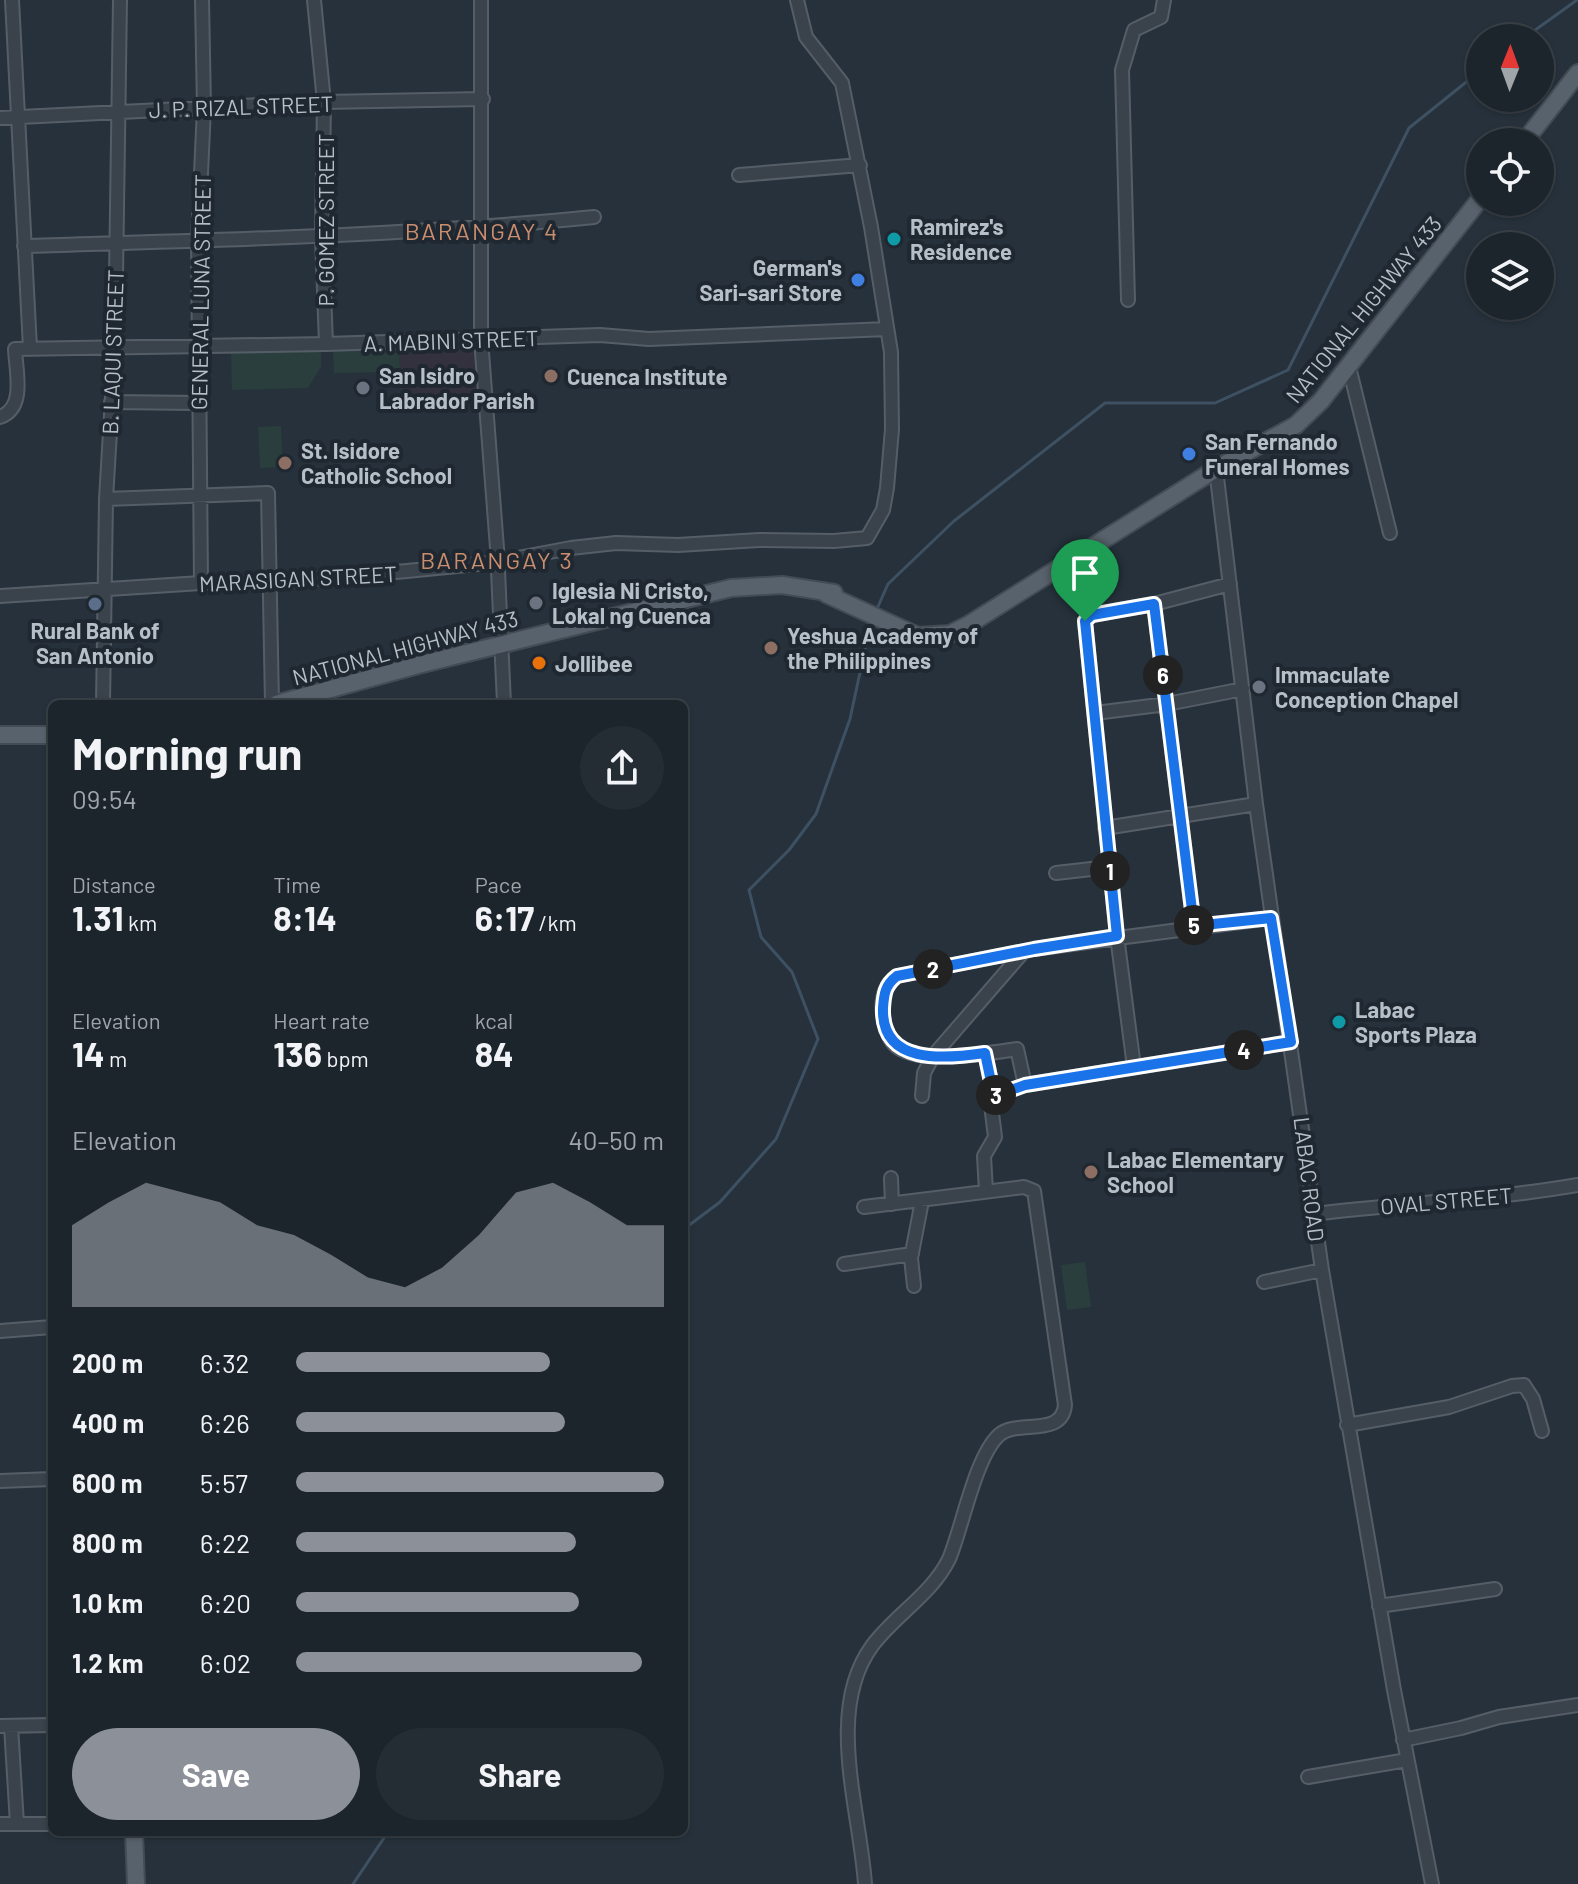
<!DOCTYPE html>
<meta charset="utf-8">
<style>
:root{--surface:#1c252c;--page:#252d34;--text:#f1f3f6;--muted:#a0a5a9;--line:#3a4248;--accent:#8c9099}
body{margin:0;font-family:Barlow,sans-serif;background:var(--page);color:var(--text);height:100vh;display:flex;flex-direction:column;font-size:30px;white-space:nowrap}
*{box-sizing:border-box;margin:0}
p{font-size:26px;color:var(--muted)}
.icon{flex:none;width:44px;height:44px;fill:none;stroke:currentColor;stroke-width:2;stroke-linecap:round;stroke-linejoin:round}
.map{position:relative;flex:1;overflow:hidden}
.details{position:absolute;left:48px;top:700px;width:640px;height:1136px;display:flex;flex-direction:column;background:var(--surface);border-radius:12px;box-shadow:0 2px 6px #0004,0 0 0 2px var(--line)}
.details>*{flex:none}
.needle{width:52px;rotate:1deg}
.buttons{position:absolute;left:1466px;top:24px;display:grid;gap:16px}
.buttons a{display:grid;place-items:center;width:88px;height:88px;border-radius:50%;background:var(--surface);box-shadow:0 2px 6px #0004,0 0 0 2px var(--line);font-size:40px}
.pin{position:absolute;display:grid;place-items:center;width:68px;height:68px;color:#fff;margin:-82px -34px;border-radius:50% 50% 50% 0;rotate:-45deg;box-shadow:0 0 8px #0007}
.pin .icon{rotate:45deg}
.km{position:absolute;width:40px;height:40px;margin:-20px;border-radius:50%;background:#222;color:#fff;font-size:22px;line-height:40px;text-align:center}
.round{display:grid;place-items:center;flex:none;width:84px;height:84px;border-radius:42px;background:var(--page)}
.overview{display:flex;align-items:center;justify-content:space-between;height:136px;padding:0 24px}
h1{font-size:44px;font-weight:700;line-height:60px}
.stats{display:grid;grid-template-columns:repeat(3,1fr);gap:12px;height:136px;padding:8px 24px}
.stats div{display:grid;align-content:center}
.stats b{font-size:34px;font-weight:700}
.stats small{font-size:22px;font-weight:400}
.stats p{font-size:22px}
.chart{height:224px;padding:16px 24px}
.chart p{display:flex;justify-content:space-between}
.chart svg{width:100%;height:144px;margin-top:8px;fill:var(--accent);opacity:.7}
.action{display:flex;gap:16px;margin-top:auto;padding:16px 24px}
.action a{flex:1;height:92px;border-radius:48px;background:var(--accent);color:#fff;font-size:32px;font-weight:700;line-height:92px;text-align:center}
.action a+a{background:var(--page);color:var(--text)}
ul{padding:0 24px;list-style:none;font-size:26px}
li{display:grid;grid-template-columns:128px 96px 1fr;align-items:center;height:60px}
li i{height:20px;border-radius:10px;background:var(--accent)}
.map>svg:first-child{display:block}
.medical{fill:#32313d}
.green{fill:#293e3d}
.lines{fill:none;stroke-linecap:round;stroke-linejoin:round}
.stream{stroke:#3e5162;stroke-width:3}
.minor-casing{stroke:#555e67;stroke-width:16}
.major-casing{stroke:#434c55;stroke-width:20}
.minor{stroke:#3a434c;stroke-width:12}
.major{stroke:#58626c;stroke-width:16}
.route-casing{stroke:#fff;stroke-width:16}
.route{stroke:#1a73e8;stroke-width:10}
.culture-dot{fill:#0f9aa8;stroke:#1f2831;stroke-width:3}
.shop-dot{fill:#3f7fe0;stroke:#1f2831;stroke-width:3}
.education-dot{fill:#8d6e63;stroke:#1f2831;stroke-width:3}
.worship-dot{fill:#6b7280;stroke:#1f2831;stroke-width:3}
.service-dot{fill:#5c6f8a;stroke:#1f2831;stroke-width:3}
.food-dot{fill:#e8710a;stroke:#1f2831;stroke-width:3}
.labels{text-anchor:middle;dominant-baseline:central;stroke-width:8;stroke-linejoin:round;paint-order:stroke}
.street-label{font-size:22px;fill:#b6bec7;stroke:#1f2831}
.poi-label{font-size:22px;font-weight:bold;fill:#b6bec7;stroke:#1f2831;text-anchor:start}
.neighbourhood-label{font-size:24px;letter-spacing:2px;fill:#ca8d6e;stroke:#1f2831}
</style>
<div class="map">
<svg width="1578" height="1884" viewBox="0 0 1578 1884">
<rect width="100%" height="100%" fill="#26313b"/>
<path class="medical" d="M475 346 478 396 401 399 399 348Z"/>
<path class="green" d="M399 348 400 372 334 373 333 350Z
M321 350V367L308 388 232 390 231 353Z
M281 426 283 467 260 468 258 427Z
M1085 1262 1091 1307 1067 1310 1061 1265Z"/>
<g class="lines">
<path class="stream" d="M1524 38 1577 0
M876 611 888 584 954 521 1105 403H1215L1288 370 1409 128 1480 71
M684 1229 720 1202 776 1139 818 1039 792 972 761 937 749 890 789 850 816 814 850 719 871 621
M353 1884 388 1832"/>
<g class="minor-casing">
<path id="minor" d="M12 0 30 348
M314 0 324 102 322 237 326 344
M481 0V339L497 548 504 704
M0 118 324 102 483 99
M739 175 860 165
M24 246C215 240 405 236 594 217
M1128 300 1122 70 1134 30 1161 17 1164 0
M1349 367 1390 533
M111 402 198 403
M0 417C26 408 16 372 15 349L326 344 600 335 649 339 887 329
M1216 469 1256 804 1322 1270 1394 1690 1432 1884
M106 499 268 493 272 704
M201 583 198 239 204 108 202 0
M0 596 201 583H269L407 571 497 562 571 548 616 543 678 545 759 540 834 541 867 538 883 510 887 488 892 429 891 352 871 227 842 83 806 37 797 0
M1154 604 1194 926
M103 704 106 499 115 348 120 0
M1095 713 1167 704 1243 689
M1105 828 1256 804
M1056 873 1109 867
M985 1053 994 1096
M1134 1067 1117 936 1085 621 1092 615 1154 604 1230 584
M1025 1085 1017 1049C989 1053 914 1066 894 1044 888 1038 884 1023 883 1015 881 999 884 985 897 976L1034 949 1271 918
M922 1096 924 1073 933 1056 1024 951
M891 1178 892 1204
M986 1191 984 1156 995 1137 991 1105 994 1096 1025 1085 1291 1042
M864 1207 1024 1187 1034 1191 1065 1405C1062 1438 1017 1419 999 1435 975 1457 962 1529 949 1559 932 1594 895 1615 872 1646 825 1710 860 1810 865 1884
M1314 1214C1402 1203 1491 1200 1578 1185
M844 1264 912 1254
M1264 1282 1322 1270
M914 1286 911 1258 922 1201
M0 1331 52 1327
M1347 1425 1449 1407 1512 1386 1524 1385 1533 1399 1542 1431
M0 1481 52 1479
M1379 1606 1495 1589
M0 1726 52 1725
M11 1726 17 1824
M1403 1740 1461 1728 1499 1717 1578 1705
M1308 1777 1407 1760
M0 1824H52"/>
</g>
<g class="major-casing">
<path id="major" d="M1524 142 1578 73
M826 594 918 636 950 634 968 625 1216 469 1296 425 1321 401 1480 199
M276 704 418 665 731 588 782 585 834 593
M0 735H52
M134 1832 136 1884"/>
</g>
<use href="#minor" class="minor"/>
<use href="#major" class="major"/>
</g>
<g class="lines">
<g class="route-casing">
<path id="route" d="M1154 604 1194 926 1271 918 1291 1042 1025 1085 994 1096 985 1053C944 1059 881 1065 883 1008 884 994 885 985 897 976L1034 949 1117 936 1085 621 1092 615Z"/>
</g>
<use href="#route" class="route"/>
</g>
<g class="culture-dot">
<circle cx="894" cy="239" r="8"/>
<circle cx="1339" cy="1022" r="8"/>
</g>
<g class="shop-dot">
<circle cx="858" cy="280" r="8"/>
<circle cx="1189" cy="454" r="8"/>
</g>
<g class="education-dot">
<circle cx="551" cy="376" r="8"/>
<circle cx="285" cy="463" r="8"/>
<circle cx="771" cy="648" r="8"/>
<circle cx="1091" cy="1172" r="8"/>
</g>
<g class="worship-dot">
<circle cx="363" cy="388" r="8"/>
<circle cx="536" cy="603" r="8"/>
<circle cx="1259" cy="687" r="8"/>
</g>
<circle class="service-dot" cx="95" cy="604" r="8"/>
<circle class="food-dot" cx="539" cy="663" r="8"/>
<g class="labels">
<g class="street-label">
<text transform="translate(241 106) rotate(-2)">J. P. RIZAL STREET</text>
<text transform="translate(325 220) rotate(-90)">P. GOMEZ STREET</text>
<text transform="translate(200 292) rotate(-89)">GENERAL LUNA STREET</text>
<text transform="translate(1363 309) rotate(-51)">NATIONAL HIGHWAY 433</text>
<text transform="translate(451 340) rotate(-2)">A. MABINI STREET</text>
<text transform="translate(112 352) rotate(-88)">B. LAQUI STREET</text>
<text transform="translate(298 578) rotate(-3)">MARASIGAN STREET</text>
<text transform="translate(405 647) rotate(-15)">NATIONAL HIGHWAY 433</text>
<text transform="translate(1310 1179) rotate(83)">LABAC ROAD</text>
<text transform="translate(1446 1200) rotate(-5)">OVAL STREET</text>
</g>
<g class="poi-label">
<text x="910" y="226">Ramirez's<tspan x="910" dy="25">Residence</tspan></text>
<text x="842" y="267" text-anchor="end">German's<tspan x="842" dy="25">Sari-sari Store</tspan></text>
<text x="379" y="375">San Isidro<tspan x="379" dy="25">Labrador Parish</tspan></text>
<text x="567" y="376">Cuenca Institute</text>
<text x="1205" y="441">San Fernando<tspan x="1205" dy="25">Funeral Homes</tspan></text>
<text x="301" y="450">St. Isidore<tspan x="301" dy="25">Catholic School</tspan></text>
<text x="552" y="590">Iglesia Ni Cristo,<tspan x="552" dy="25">Lokal ng Cuenca</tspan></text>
<text x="95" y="630" text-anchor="middle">Rural Bank of<tspan x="95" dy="25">San Antonio</tspan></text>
<text x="787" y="635">Yeshua Academy of<tspan x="787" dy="25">the Philippines</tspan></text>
<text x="555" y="663">Jollibee</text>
<text x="1275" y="674">Immaculate<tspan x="1275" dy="25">Conception Chapel</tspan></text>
<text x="1355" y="1009">Labac<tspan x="1355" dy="25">Sports Plaza</tspan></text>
<text x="1107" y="1159">Labac Elementary<tspan x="1107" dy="25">School</tspan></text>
</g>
<g class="neighbourhood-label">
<text x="482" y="230">BARANGAY 4</text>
<text x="497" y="559">BARANGAY 3</text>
</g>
</g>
</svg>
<div class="buttons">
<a><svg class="needle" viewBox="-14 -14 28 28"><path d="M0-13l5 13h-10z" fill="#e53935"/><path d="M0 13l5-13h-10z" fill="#a0a5a9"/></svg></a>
<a><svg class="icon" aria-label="locate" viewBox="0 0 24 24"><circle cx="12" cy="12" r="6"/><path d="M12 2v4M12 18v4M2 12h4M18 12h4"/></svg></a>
<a><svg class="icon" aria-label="layers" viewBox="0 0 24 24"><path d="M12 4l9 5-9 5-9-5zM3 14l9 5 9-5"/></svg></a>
</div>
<div class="pin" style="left:1085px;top:621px;background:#1e9e55"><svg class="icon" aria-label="arrive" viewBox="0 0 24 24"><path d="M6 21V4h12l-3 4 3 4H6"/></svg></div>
<b class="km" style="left:1110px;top:871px">1</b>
<b class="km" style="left:933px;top:969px">2</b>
<b class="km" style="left:996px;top:1095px">3</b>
<b class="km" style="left:1244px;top:1050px">4</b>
<b class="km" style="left:1194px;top:925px">5</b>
<b class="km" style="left:1163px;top:675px">6</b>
<section class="details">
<div class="overview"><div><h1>Morning run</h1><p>09:54</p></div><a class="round"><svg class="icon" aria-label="share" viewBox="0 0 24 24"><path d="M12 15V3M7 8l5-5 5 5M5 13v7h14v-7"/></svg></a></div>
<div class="stats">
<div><p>Distance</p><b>1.31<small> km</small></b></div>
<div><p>Time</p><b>8:14</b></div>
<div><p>Pace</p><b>6:17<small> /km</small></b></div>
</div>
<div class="stats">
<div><p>Elevation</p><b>14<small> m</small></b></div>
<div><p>Heart rate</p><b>136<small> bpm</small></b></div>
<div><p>kcal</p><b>84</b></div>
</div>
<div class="chart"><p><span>Elevation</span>40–50 m</p>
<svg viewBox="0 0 160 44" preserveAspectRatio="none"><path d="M0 44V19L10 12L20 6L30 9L40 12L50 19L60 22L70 28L80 35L90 38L100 32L110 22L120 9L130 6L140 12L150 19L160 19V44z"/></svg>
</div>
<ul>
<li><b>200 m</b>6:32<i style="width:69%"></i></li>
<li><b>400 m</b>6:26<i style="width:73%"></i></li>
<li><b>600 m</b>5:57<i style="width:100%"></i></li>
<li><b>800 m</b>6:22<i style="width:76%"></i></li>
<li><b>1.0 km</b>6:20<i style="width:77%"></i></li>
<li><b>1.2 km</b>6:02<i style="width:94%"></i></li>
</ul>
<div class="action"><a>Save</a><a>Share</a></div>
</section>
</div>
